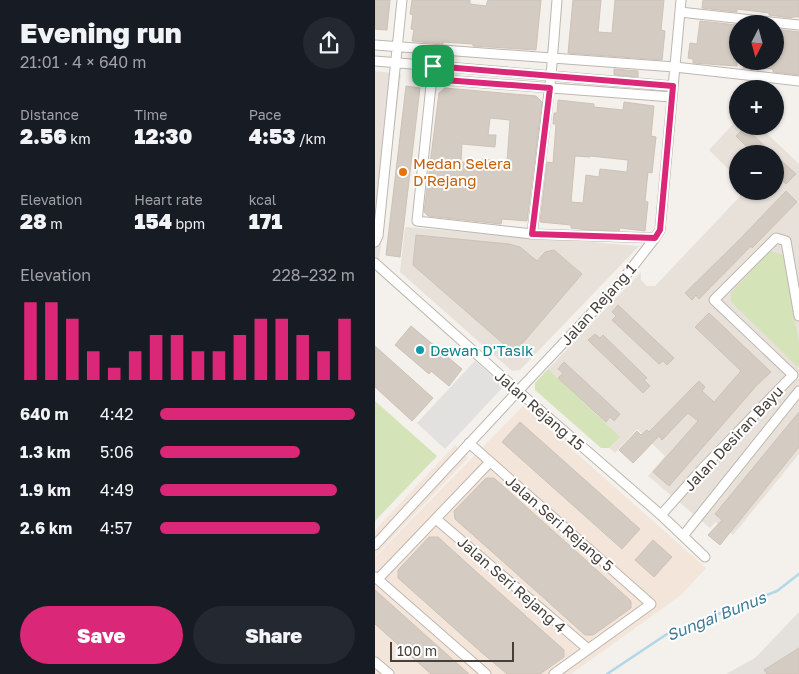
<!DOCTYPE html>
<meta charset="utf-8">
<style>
:root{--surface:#171b24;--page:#242831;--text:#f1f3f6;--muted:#9ea1a6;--accent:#db2777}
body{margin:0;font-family:"Golos Text",sans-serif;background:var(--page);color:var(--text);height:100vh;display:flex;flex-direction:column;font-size:19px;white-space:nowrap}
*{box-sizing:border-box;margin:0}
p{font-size:16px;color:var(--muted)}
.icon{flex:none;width:28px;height:28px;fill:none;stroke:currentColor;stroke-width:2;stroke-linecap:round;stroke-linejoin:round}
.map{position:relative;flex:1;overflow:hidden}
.panel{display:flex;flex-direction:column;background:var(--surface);width:375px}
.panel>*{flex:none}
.needle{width:32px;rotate:186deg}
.tools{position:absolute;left:354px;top:15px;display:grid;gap:10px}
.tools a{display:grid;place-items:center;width:55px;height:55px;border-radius:50%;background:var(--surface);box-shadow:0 1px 4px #0004;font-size:25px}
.scale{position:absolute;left:15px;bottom:12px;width:124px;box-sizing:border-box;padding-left:5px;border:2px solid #47403a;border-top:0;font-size:14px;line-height:18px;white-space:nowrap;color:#47403a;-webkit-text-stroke:4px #fff;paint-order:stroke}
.pin{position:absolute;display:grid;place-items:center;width:42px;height:42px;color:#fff;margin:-21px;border-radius:10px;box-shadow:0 2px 8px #0006}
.round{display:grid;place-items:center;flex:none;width:52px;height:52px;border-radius:26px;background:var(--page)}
.headline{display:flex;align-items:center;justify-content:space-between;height:85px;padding:0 20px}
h1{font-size:28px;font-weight:800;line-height:38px}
.figures{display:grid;grid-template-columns:repeat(3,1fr);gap:8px;height:85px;padding:5px 20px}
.figures div{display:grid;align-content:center}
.figures b{font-size:21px;font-weight:800}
.figures small{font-size:14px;font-weight:400}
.figures p{font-size:14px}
.chart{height:140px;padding:10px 20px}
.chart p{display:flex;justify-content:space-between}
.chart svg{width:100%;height:90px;margin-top:5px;stroke:var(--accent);stroke-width:6}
.cta{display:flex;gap:10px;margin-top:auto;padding:10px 20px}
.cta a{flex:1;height:58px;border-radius:30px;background:var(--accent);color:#fff;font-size:20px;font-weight:800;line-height:58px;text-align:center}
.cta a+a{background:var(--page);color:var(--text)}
ul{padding:0 20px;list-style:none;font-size:16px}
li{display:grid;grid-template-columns:80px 60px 1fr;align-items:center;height:38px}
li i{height:12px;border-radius:6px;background:var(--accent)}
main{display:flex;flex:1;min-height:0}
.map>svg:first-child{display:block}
.residential{fill:#e7e1da}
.commercial{fill:#f3e5da}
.industrial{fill:#e4e0dc}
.green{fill:#d5e3b9}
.parking{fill:#e3e1df}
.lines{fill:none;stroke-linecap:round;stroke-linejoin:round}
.stream{stroke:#b0d8e9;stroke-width:2.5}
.building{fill:#d4cbc2;stroke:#cec2b6;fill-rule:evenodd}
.minor-casing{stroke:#beb7af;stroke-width:11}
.minor{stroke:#fff;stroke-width:9}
.route-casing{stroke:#fff;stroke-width:10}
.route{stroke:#db2777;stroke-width:6}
.food-dot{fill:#e8710a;stroke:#fff;stroke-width:2}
.culture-dot{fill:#0f9aa8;stroke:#fff;stroke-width:2}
.labels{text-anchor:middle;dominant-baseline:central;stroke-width:4;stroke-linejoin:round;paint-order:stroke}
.food-label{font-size:15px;fill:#c56008;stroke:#fff;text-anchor:start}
.street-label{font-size:15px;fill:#47403a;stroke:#fff}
.culture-label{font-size:15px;fill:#0d838f;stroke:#fff;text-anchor:start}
.water-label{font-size:16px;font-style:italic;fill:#3a7c98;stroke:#fff}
</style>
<main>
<section class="panel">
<div class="headline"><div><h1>Evening run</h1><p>21:01 · 4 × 640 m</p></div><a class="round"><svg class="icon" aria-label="share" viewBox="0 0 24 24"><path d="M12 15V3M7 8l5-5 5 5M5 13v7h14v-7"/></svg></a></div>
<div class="figures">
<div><p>Distance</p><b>2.56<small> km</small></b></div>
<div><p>Time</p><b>12:30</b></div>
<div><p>Pace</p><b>4:53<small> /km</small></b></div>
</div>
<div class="figures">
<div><p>Elevation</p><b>28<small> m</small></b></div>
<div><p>Heart rate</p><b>154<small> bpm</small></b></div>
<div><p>kcal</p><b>171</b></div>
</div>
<div class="chart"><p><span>Elevation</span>228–232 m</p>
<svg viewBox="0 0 160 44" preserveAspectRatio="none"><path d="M5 44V6M15 44V6M25 44V14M35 44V30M45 44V38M55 44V30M65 44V22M75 44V22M85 44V30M95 44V30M105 44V22M115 44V14M125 44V14M135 44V22M145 44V30M155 44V14"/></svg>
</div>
<ul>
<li><b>640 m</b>4:42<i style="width:100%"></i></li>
<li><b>1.3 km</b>5:06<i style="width:72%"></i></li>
<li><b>1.9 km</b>4:49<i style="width:91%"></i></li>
<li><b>2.6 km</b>4:57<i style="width:82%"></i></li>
</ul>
<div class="cta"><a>Save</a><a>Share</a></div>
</section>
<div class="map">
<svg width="424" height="674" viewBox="0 0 424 674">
<rect width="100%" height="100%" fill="#f4f0eb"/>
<path class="residential" d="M0 71 26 74 4 260 0 265Z
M360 122 362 123V126H384L424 164V454L358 535 341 522 335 528 273 476 290 456 262 429 240 453 234 448 244 437 173 369 266 272V280L272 286H280L370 191H400V154H362V178L334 150Z
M30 227 264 246 145 370 137 371 25 272Z"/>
<path class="commercial" d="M148 406 331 568 306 595 196 674H0V557Z
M80 445 93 458 0 556V530Z"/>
<path class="industrial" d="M424 612V674H351L380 658Z"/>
<path class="green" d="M395 251 408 255 424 343V366H422L356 302V293Z
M173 369 245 437 234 448H226L160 390V383Z
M0 401 62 456 0 521Z"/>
<path class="parking" d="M100 361 129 386 70 449 42 423Z"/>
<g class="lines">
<path class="stream" d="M232 674 292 634 402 591 424 574"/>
</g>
<path class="building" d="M0 0H15L12 30 0 29Z
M37 0H95V4L111 6 113 0H166L161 50 98 46V44L68 42V44L37 41 39 30 36 29 38 15 35 14Z
M198 0H226L223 32 237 33 240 0H289L286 30 290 31 287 60 193 53Z
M328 0H424V17H417V18L394 15V13L362 9V12L327 8Z
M325 21 362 25V66L318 63V59L313 58 315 43 322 44Z
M400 29 424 32V75L398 72V69L385 68 384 70 368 68 369 61H400Z
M239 69 263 71V77L239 75Z
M31 86 45 88 25 257 11 255Z
M70 88 161 96 167 102 152 221 127 219 126 224H125L53 216 49 212 64 93ZM115 118 135 120 132 162 107 159V163L86 162 87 144 120 147 121 135H113Z
M183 100 219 104V107L248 110 249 102 279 106 276 136 281 137 277 173 273 172 270 201 273 202 270 231 245 228 244 231 215 230 196 228V225L165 222 172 162 178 163 181 124H178L179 113H182ZM200 156 215 157V156L253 160 252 172 225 169 224 177 211 175 208 203 196 202Z
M367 130 370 135 374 131 398 154H379L361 136Z
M400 155 421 174 411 184 400 174Z
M411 191 422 202 377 248 376 246 324 299 321 295 317 300 310 293 364 240Z
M41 235 134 244 145 247 162 261 170 252 179 250 207 274 139 353 38 265Z
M243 305 299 358 292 365 288 361 284 364 237 320 241 316 237 312Z
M334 313 396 372 382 385 294 486 278 472 323 421 313 413 287 440 284 436 258 463 244 450 262 431 266 435 272 430 274 432 324 381 330 387 327 391 339 402 366 371 320 327Z
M36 326 87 369 74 386 56 371 54 374 20 345Z
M220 334 225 338 228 335 272 378 269 380 275 386 268 393 213 340Z
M0 346 58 398 37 421 0 387Z
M189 362 245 414 239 421 235 417 231 422 183 378 188 373 183 369Z
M424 412V447L345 545 333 535 347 520 340 514Z
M145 422 265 529 247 549 127 442Z
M111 478H119L214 563 256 601V608L218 635H210L133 566 80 519 79 511Z
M54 537H63L96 567 189 650V657L165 674H132L106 652 23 578V570Z
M278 540 297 557 279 577 260 560Z
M0 590 19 607 94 674H56L0 624Z
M424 648V674H392L389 670Z"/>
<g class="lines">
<g class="minor-casing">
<path id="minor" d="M305 12 424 25
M0 45 300 67 424 81
M0 61 298 86
M58 66 42 221 157 234 280 238
M56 79 297 97
M157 234 176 76 182 0
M0 242 3 236 27 0
M0 263 143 391 286 515 330 557
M94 443 276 604 179 674
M286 515 327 469 418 375 339 300 401 238 411 241 424 316
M61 519 213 649
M308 536 424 391
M0 545 143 391 245 283 280 238 285 230 306 0
M0 577 111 674
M3 579 115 462
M0 662 14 674"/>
</g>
<use href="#minor" class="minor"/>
</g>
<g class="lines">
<g class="route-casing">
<path id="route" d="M58 66 298 86 285 230 280 238 157 234 175 88 56 79Z"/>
</g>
<use href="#route" class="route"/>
</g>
<circle class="food-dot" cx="28" cy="172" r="5"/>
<circle class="culture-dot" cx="45" cy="350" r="5"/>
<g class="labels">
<g class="food-label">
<text x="38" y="163">Medan Selera<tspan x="38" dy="17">D'Rejang</tspan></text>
</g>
<g class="street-label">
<text transform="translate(223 304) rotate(-48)">Jalan Rejang 1</text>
<text transform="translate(165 410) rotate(41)">Jalan Rejang 15</text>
<text transform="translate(358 438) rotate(-47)">Jalan Desiran Bayu</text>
<text transform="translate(185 523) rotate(41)">Jalan Seri Rejang 5</text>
<text transform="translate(137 584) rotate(41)">Jalan Seri Rejang 4</text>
</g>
<g class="culture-label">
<text x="55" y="350">Dewan D'Tasik</text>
</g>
<g class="water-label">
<text transform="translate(341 616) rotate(-22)">Sungai Bunus</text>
</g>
</g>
</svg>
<div class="tools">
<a><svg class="needle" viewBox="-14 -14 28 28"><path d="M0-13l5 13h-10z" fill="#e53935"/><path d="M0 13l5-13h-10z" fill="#9ea1a6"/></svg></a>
<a>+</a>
<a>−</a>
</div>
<div class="scale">100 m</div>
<div class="pin" style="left:58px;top:66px;background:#1e9e55"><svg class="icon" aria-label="arrive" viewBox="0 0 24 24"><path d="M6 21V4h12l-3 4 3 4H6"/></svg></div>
</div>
</main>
